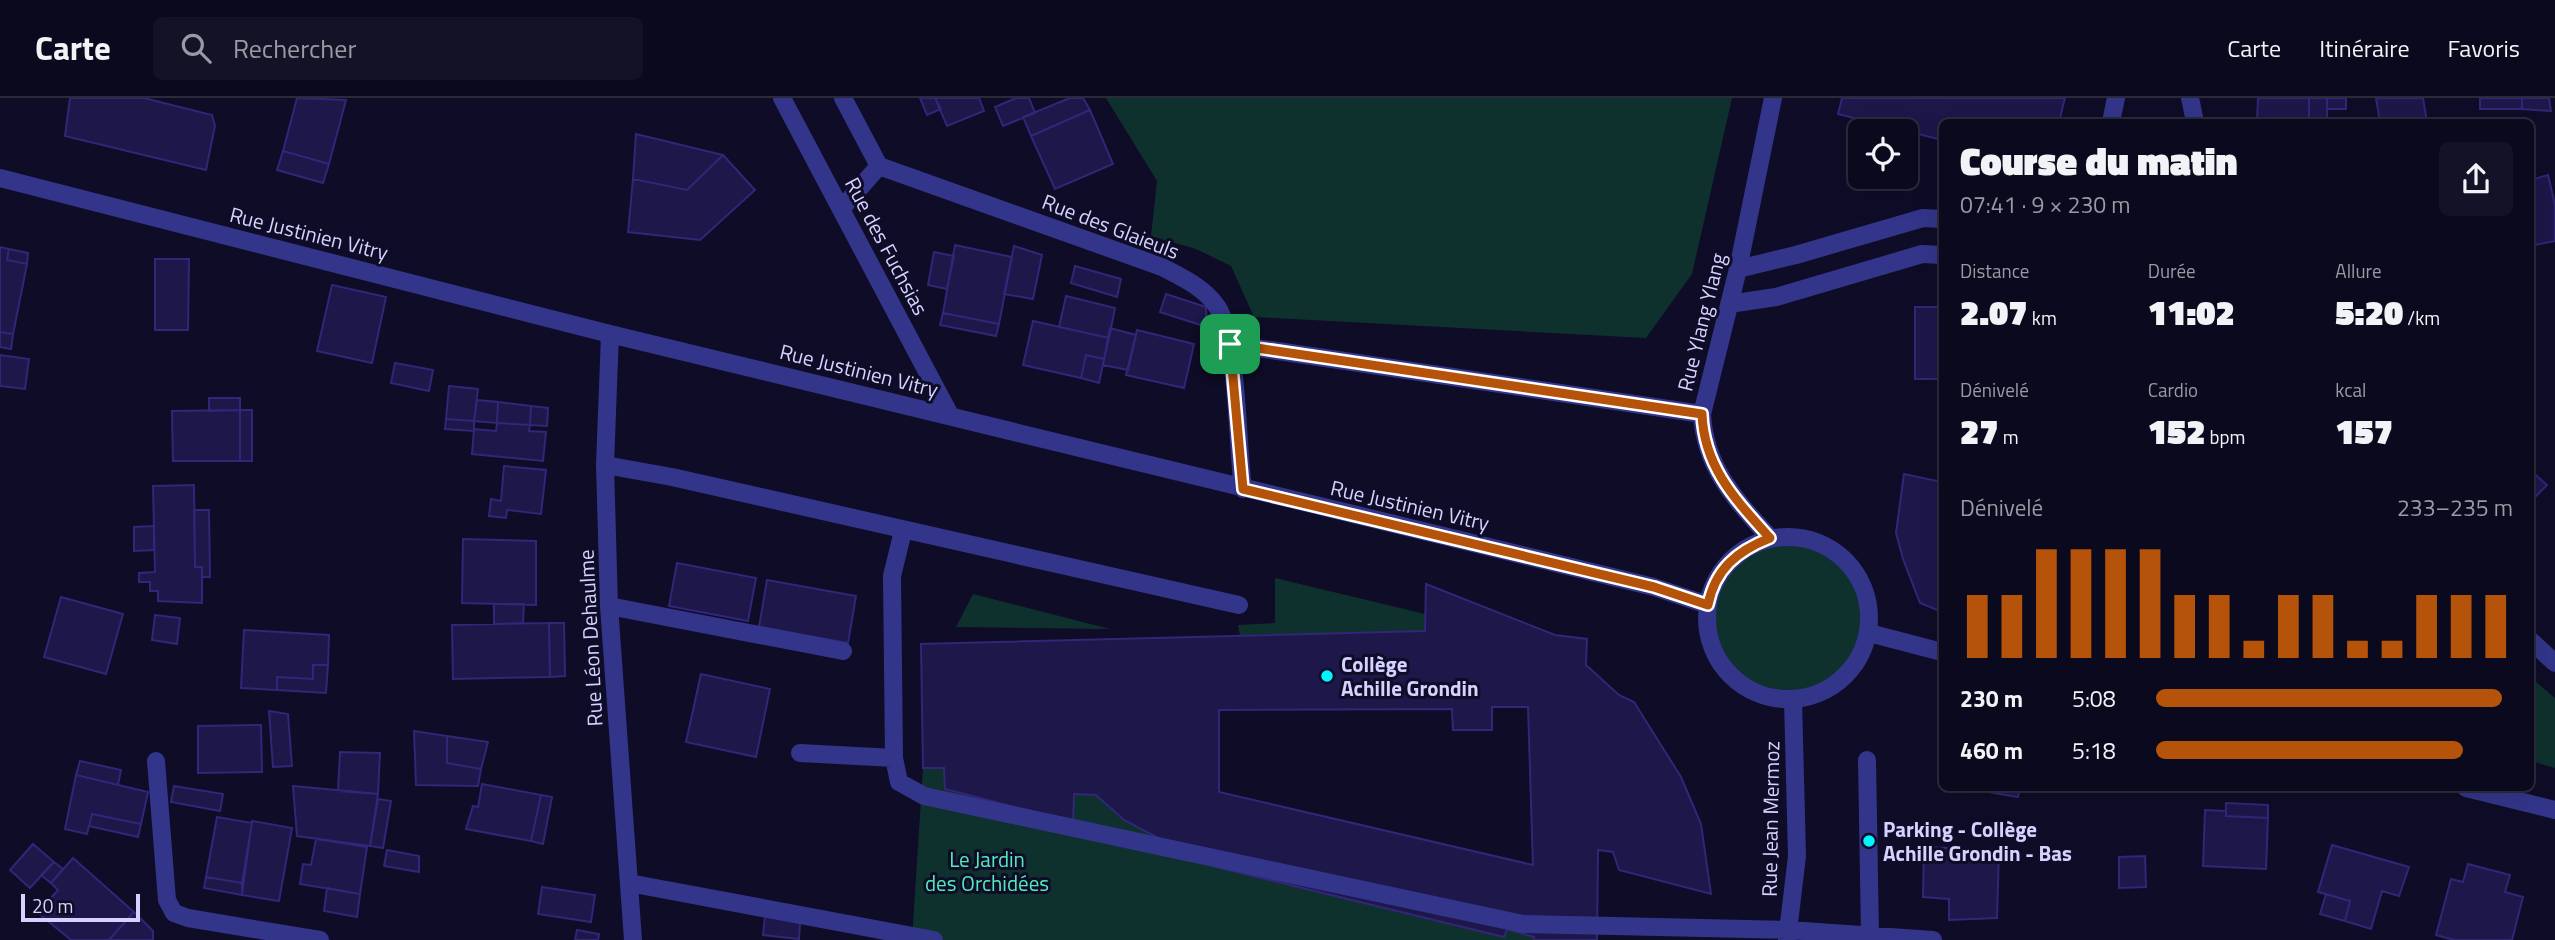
<!DOCTYPE html>
<html lang="fr">
<meta charset="utf-8">
<style>
:root{--surface:#0b091d;--page:#141226;--text:#f1f3f6;--muted:#9a9aa4;--line:#2b2a3b;--accent:#b45309}
body{margin:0;font-family:"Titillium Web",sans-serif;background:var(--page);color:var(--text);height:100vh;display:flex;flex-direction:column;font-size:26px;white-space:nowrap}
*{box-sizing:border-box;margin:0}
p{font-size:23px;color:var(--muted)}
.icon{flex:none;width:38px;height:38px;fill:none;stroke:currentColor;stroke-width:2;stroke-linecap:round;stroke-linejoin:round}
.map{position:relative;flex:1;overflow:hidden}
.sheet{position:absolute;left:1939px;top:21px;width:595px;height:672px;display:flex;flex-direction:column;background:var(--surface);border-radius:10px;box-shadow:0 7px 28px #0002,0 0 0 2px var(--line)}
.sheet>*{flex:none}
.fabs{position:absolute;left:1848px;top:21px;display:grid;gap:14px}
.fabs a{display:grid;place-items:center;width:70px;height:70px;border-radius:10px;background:var(--surface);box-shadow:0 7px 28px #0002,0 0 0 2px var(--line);font-size:35px}
.scale{position:absolute;left:21px;bottom:18px;width:119px;box-sizing:border-box;padding-left:7px;border:4px solid #d4d2ff;border-top:0;font-size:19px;line-height:24px;white-space:nowrap;color:#d4d2ff;-webkit-text-stroke:5px #0f0c27;paint-order:stroke}
.pin{position:absolute;display:grid;place-items:center;width:60px;height:60px;color:#fff;margin:-30px;border-radius:14px;box-shadow:0 4px 10px #0006}
.round{display:grid;place-items:center;flex:none;width:74px;height:74px;border-radius:10px;background:var(--page)}
.overview{display:flex;align-items:center;justify-content:space-between;height:119px;padding:0 21px}
h1{font-size:38px;font-weight:800;line-height:52px}
.metrics{display:grid;grid-template-columns:repeat(3,1fr);gap:10px;height:119px;padding:7px 21px}
.metrics div{display:grid;align-content:center}
.metrics b{font-size:35px;font-weight:800}
.metrics small{font-size:19px;font-weight:400}
.metrics p{font-size:19px}
.chart{height:196px;padding:14px 21px}
.chart p{display:flex;justify-content:space-between}
.chart svg{width:100%;height:126px;margin-top:7px;stroke:var(--accent);stroke-width:6}
ul{padding:0 21px;list-style:none;font-size:23px}
li{display:grid;grid-template-columns:112px 84px 1fr;align-items:center;height:52px}
li i{height:18px;border-radius:9px;background:var(--accent)}
header{display:flex;align-items:center;gap:42px;box-sizing:border-box;height:98px;padding:0 35px;background:var(--surface);border-bottom:2px solid var(--line)}
header strong{font-size:33px}
nav{display:flex;gap:38px;margin-inline-start:auto;font-size:24px}
.search{width:490px;height:63px;background:var(--page);display:flex;align-items:center;gap:18px;box-sizing:border-box;padding:0 24px;border-radius:10px;color:var(--muted);font-size:26px}
.map>svg:first-child{display:block}
.green{fill:#0f312e}
.building{fill:#1d174a;stroke:#312678;stroke-width:2;fill-rule:evenodd}
.lines{fill:none;stroke-linecap:round;stroke-linejoin:round}
.minor{stroke:#33358a;stroke-width:18}
.route-casing{stroke:#fff;stroke-width:14}
.route{stroke:#b45309;stroke-width:9}
.poi-dot{fill:#00f5fd;stroke:#0f0c27;stroke-width:2.5}
.labels{text-anchor:middle;dominant-baseline:central;stroke-width:6;stroke-linejoin:round;paint-order:stroke}
.street-label{font-size:21px;fill:#d4d2ff;stroke:#0f0c27}
.poi-label{font-size:21px;font-weight:bold;fill:#d4d2ff;stroke:#0f0c27;text-anchor:start}
.park-label{font-size:21px;fill:#52ebbb;stroke:#0f0c27}
</style>
<header>
<strong>Carte</strong>
<div class="search"><svg class="icon" aria-label="search" viewBox="0 0 24 24"><circle cx="10" cy="10" r="6"/><path d="M15 15l6 6"/></svg>Rechercher</div>
<nav><a>Carte</a><a>Itinéraire</a><a>Favoris</a></nav>
</header>
<div class="map">
<svg width="2555" height="842" viewBox="0 0 2555 842">
<rect width="100%" height="100%" fill="#0f0c27"/>
<path class="green" d="M1106 0H1732L1692 176 1646 240 1254 219 1231 168 1196 151 1151 138 1157 83Z
M1707 520a81 81 0 1 1 162 0a81 81 0 1 1-162 0Z
M1275 480 1425 516V533L1240 537 1238 527 1275 525Z
M973 496 1110 531 956 529Z
M2530 579 2555 600V670L2531 663Z
M923 670H944L945 691 1096 697 1124 722 1217 770 1503 839 1507 831 1534 839V842H912Z"/>
<path class="building" d="M70 0H144L212 17 215 28 206 72 65 38Z
M297 0 346 2 329 66 283 53Z
M920 0H935L941 11 927 17Z
M935 0H979L984 13 947 28Z
M1016 0H1029L1035 15 1003 28 995 9Z
M1070 0H1083L1090 12 1031 38 1023 19Z
M1842 0H2065L2059 24H1942V42L1838 16Z
M2258 0H2309V24H2257Z
M2309 0H2327V24H2309Z
M2327 0H2346V11H2327Z
M2376 0H2423L2427 24H2380Z
M2480 0H2522V11H2480Z
M2522 0H2549L2551 13 2522 11Z
M1090 12 1113 66 1055 91 1031 38Z
M636 36 723 57 687 92 633 81Z
M283 53 329 66 323 85 277 72Z
M723 57 755 92 700 142 628 134 633 81 687 92Z
M2548 77 2555 107V143L2530 148V82Z
M955 147 1012 159 999 226 943 215Z
M1014 148 1042 157 1033 201 1004 196Z
M0 149 9 151 7 162 27 166 13 236 0 234Z
M9 151 28 155 27 166 7 162Z
M934 154 954 158 947 191 928 187Z
M155 161H189L188 232H155Z
M1075 168 1121 181 1117 199 1071 185Z
M332 187 386 199 372 265 317 253Z
M1166 196 1206 209 1207 229 1160 214Z
M1066 198 1115 210 1109 240 1059 229Z
M1915 209H1942V281H1915Z
M943 215 999 226 996 238 940 227Z
M1033 223 1109 240 1104 261 1086 257 1081 280 1023 267Z
M1110 230 1136 237 1128 272 1103 267Z
M1137 232 1194 246 1184 290 1126 277Z
M0 234 13 236 11 251 0 249Z
M0 257 29 261 25 291 0 288Z
M1086 257 1104 261 1099 285 1081 280Z
M395 265 433 272 429 293 391 285Z
M449 288 478 291 474 323 446 321Z
M209 300H240V312L209 313Z
M477 302 498 304 497 325 474 323Z
M498 304 531 308 530 327 497 325Z
M531 308 548 310 547 328 530 327Z
M240 312H252V363H240Z
M240 312V363H173L172 313Z
M446 321 474 323V333L445 331Z
M497 325 530 327 529 333 546 334 543 363 472 356 474 331 496 333Z
M504 368 546 372 541 416 507 412 506 420 489 418 491 401 501 403Z
M2530 372 2547 387 2530 404Z
M1904 376 1942 384V514L1920 505 1903 461 1896 435Z
M194 387 195 469H202V505L158 503V493H150V484H139V475L155 474 153 388Z
M194 412H209L210 479H202V469H195Z
M154 428V452L134 453V429Z
M463 441 536 443V507L462 505Z
M677 465 756 480 748 523 669 508Z
M767 482 856 498 848 545 759 529Z
M1426 486 1555 537 1587 541 1586 567 1619 597 1634 604 1681 679 1701 726 1711 796 1619 772 1613 754 1598 752 1597 842H1534V839L1507 831 1504 839 1216 769 1221 760 1166 744 1124 722 1096 697 1074 696 1073 724 945 691 944 670H923L921 546 1425 533ZM1492 609H1528L1533 767 1219 694V612L1452 611 1453 632H1492Z
M61 499 123 516 106 576 44 559Z
M494 506H524L523 525 494 526Z
M155 517 180 520 177 546 152 542Z
M549 525H564L565 578 550 579Z
M549 525 550 579 453 581 452 527Z
M244 532 329 537 328 567H313V581L277 579V592L241 590Z
M313 567H328L326 595 277 592V579L313 581Z
M701 576 770 591 756 659 686 644Z
M269 613 288 616 292 668 273 669Z
M261 627 262 674 198 675V628Z
M414 633 447 638V665L481 671 478 688 416 687Z
M447 638 488 644 481 671 447 665Z
M340 654 380 655 378 696 338 693Z
M80 663 121 672 118 687 76 677Z
M76 677 148 694 141 726 92 716 87 736 65 731Z
M482 686 541 697 531 743 466 731 473 708 478 709Z
M174 688 223 696 220 713 171 704Z
M293 688 378 696 370 748 297 738Z
M1965 690H2020L2018 699Z
M541 697 552 699 543 746 531 743Z
M378 701 391 703 383 750 370 748Z
M2226 705 2268 707V720L2226 718Z
M2205 712 2226 713V718L2268 720 2266 771 2203 768Z
M92 716 141 726 138 739 89 728Z
M217 719 252 725 242 785 206 779Z
M252 723 292 730 279 803 242 797Z
M316 741 367 749 360 796 300 786 303 766 311 767Z
M33 746 54 764 30 790 10 772Z
M2332 747 2409 769 2399 798 2382 793 2371 831 2345 823 2350 803 2318 794Z
M1924 749 1999 752 1997 820 1949 822V801L1923 799Z
M387 752 419 758V774L384 768Z
M2145 758 2146 789 2119 790V759Z
M73 760 134 814 109 842H71L38 815 58 792 51 785Z
M54 764 63 771 51 785 41 777Z
M2468 766 2510 777 2505 794 2523 799 2512 842H2454L2436 837 2451 781 2463 784Z
M206 779 242 785V797L204 790Z
M542 789 595 797 591 824 538 816Z
M327 790 360 796 357 819 324 813Z
M2326 796 2350 803 2345 823 2320 816Z
M134 814 153 833V842H109Z
M765 818 800 825 799 841 763 837Z
M577 832 599 836 598 842H575Z"/>
<g class="lines">
<path class="minor" d="M782 0 950 317
M843 0 879 68 1162 169C1183 180 1205 190 1218 210 1238 243 1237 348 1243 391
M2190 0 2195 24
M2111 24 2116 0
M0 80 610 236 1654 489 1708 507
M842 110 879 68
M1738 171 1796 157 1923 120 1942 121
M1729 206 1776 199 1922 156 1942 157
M610 236 605 367 609 508 633 842
M1230 246 1702 316
M605 367 672 379 1239 507
M903 433 892 478 894 660 899 684 924 698 1523 826 1789 832 1933 842
M1707 520a81 81 0 1 1 162 0a81 81 0 1 1-162 0Z
M1770 440C1735 401 1705 370 1702 316L1738 171 1773 0
M609 508 843 553
M1869 535 1942 554
M2530 542 2555 565
M800 655 894 660
M1867 662 1870 837
M156 663 167 802 174 815 188 820 320 842
M2466 690 2555 712
M629 785 934 842
M1787 842 1797 758 1793 601"/>
</g>
<g class="lines">
<g class="route-casing">
<path id="route" d="M1230 246 1702 316C1704 369 1735 401 1770 440 1737 453 1715 471 1708 507L1654 489 1243 391Z"/>
</g>
<use href="#route" class="route"/>
</g>
<g class="poi-dot">
<circle cx="1327" cy="578" r="7"/>
<circle cx="1869" cy="743" r="7"/>
</g>
<g class="labels">
<g class="street-label">
<text transform="translate(1111 128) rotate(21)">Rue des Glaieuls</text>
<text transform="translate(309 135) rotate(14)">Rue Justinien Vitry</text>
<text transform="translate(887 148) rotate(62)">Rue des Fuchsias</text>
<text transform="translate(1701 224) rotate(-76)">Rue Ylang Ylang</text>
<text transform="translate(859 272) rotate(14)">Rue Justinien Vitry</text>
<text transform="translate(1410 407) rotate(13)">Rue Justinien Vitry</text>
<text transform="translate(590 540) rotate(-93)">Rue Léon Dehaulme</text>
<text transform="translate(1770 721) rotate(-89)">Rue Jean Mermoz</text>
</g>
<g class="poi-label">
<text x="1341" y="566">Collège<tspan x="1341" dy="24">Achille Grondin</tspan></text>
<text x="1883" y="731">Parking - Collège<tspan x="1883" dy="24">Achille Grondin - Bas</tspan></text>
</g>
<g class="park-label">
<text x="987" y="761">Le Jardin<tspan x="987" dy="24">des Orchidées</tspan></text>
</g>
</g>
</svg>
<div class="fabs">
<a><svg class="icon" aria-label="locate" viewBox="0 0 24 24"><circle cx="12" cy="12" r="6"/><path d="M12 2v4M12 18v4M2 12h4M18 12h4"/></svg></a>
</div>
<div class="scale">20 m</div>
<div class="pin" style="left:1230px;top:246px;background:#1e9e55"><svg class="icon" aria-label="arrive" viewBox="0 0 24 24"><path d="M6 21V4h12l-3 4 3 4H6"/></svg></div>
<section class="sheet">
<div class="overview"><div><h1>Course du matin</h1><p>07:41 · 9 × 230 m</p></div><a class="round"><svg class="icon" aria-label="share" viewBox="0 0 24 24"><path d="M12 15V3M7 8l5-5 5 5M5 13v7h14v-7"/></svg></a></div>
<div class="metrics">
<div><p>Distance</p><b>2.07<small> km</small></b></div>
<div><p>Durée</p><b>11:02</b></div>
<div><p>Allure</p><b>5:20<small> /km</small></b></div>
</div>
<div class="metrics">
<div><p>Dénivelé</p><b>27<small> m</small></b></div>
<div><p>Cardio</p><b>152<small> bpm</small></b></div>
<div><p>kcal</p><b>157</b></div>
</div>
<div class="chart"><p><span>Dénivelé</span>233–235 m</p>
<svg viewBox="0 0 160 44" preserveAspectRatio="none"><path d="M5 44V22M15 44V22M25 44V6M35 44V6M45 44V6M55 44V6M65 44V22M75 44V22M85 44V38M95 44V22M105 44V22M115 44V38M125 44V38M135 44V22M145 44V22M155 44V22"/></svg>
</div>
<ul>
<li><b>230 m</b>5:08<i style="width:97%"></i></li>
<li><b>460 m</b>5:18<i style="width:86%"></i></li>
</ul>
</section>
</div>
